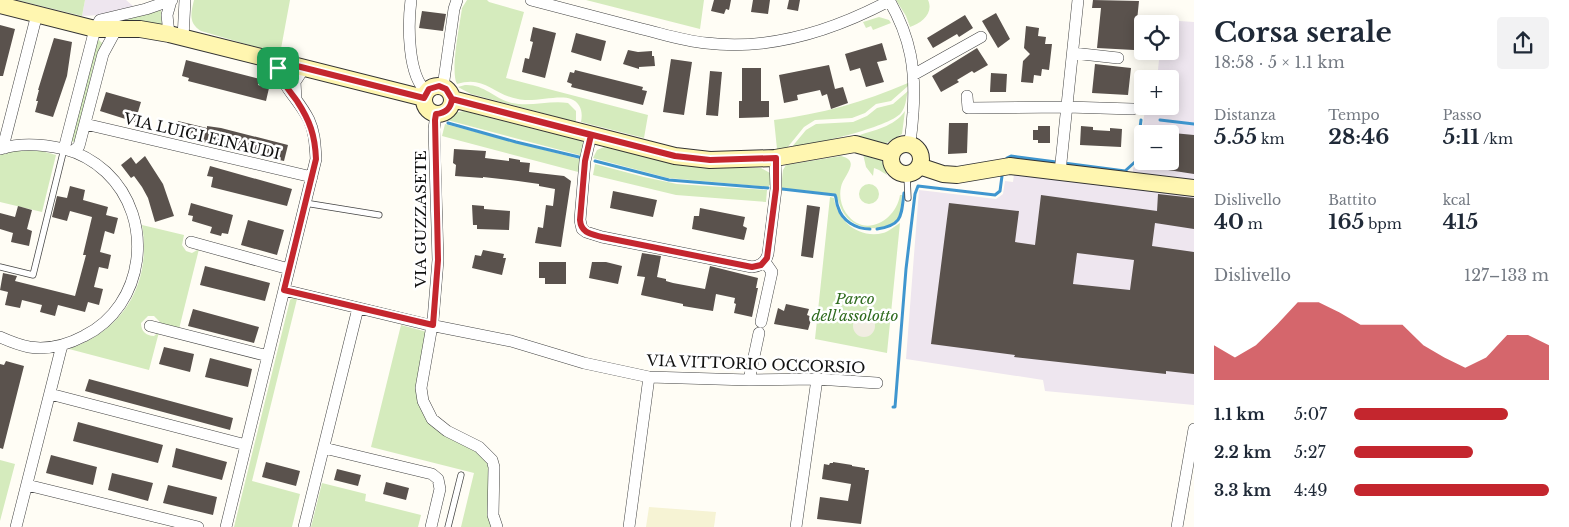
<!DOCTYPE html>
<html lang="it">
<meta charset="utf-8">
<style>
:root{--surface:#fff;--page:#f2f2f3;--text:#1f2937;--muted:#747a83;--accent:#c4262e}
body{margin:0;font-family:"Libre Baskerville",serif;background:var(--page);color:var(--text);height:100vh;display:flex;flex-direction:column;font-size:19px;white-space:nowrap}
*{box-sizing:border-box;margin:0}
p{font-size:16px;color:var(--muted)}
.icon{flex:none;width:28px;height:28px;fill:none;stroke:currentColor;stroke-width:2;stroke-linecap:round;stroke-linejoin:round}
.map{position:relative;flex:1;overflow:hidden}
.drawer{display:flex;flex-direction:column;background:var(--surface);width:375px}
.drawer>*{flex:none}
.tools{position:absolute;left:1134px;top:15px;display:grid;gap:10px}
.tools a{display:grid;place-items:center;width:45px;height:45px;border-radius:5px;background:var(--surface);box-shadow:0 2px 12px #0003;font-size:25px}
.pin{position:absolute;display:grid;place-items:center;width:42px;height:42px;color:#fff;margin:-21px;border-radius:10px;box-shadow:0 2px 8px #0006}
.round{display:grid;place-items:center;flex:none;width:52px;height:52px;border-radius:5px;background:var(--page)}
.summary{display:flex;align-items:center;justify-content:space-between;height:85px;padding:0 20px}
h1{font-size:28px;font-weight:800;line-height:38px}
.figures{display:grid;grid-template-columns:repeat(3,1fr);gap:8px;height:85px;padding:5px 20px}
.figures div{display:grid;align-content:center}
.figures b{font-size:21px;font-weight:800}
.figures small{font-size:14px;font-weight:400}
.figures p{font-size:14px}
.chart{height:140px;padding:10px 20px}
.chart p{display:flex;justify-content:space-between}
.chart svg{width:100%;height:90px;margin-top:5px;fill:var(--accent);opacity:.7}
ul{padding:0 20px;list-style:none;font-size:16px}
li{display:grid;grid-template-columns:80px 60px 1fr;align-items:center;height:38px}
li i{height:12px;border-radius:6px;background:var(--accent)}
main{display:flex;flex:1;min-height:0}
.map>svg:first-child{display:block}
.industrial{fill:#eee6ef;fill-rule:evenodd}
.farmland{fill:#f6f3d4}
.green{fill:#d5ebbd}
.plaza{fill:#f1ede2}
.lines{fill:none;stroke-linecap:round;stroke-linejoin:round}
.stream{stroke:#3f96cf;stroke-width:3}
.building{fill:#5a524d;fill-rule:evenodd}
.lane-casing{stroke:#444;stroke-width:7}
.street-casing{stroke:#444;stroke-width:12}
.secondary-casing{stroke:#333;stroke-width:18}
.lane{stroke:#fff;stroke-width:5.5}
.street{stroke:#fff;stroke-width:11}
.secondary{stroke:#fff6b0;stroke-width:16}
.route-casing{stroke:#fff;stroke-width:10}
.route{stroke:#c4262e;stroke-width:6}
.labels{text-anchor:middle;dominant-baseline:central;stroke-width:5;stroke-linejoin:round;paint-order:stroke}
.street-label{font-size:15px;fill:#111;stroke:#fff}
.park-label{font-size:15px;font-style:italic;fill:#2f6b1f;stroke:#fff}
</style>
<main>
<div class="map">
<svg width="1194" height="527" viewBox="0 0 1194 527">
<rect width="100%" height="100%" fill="#fffdf5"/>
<path class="industrial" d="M85 0H126L133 6 100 15 82 16Z
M1164 20 1194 22V182L1133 174V168L1139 163 1144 116 1148 106H1170V79H1157L1160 51H1170V24H1163ZM1142 134H1170V161H1142Z
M1014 174 1194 196V405L1045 391 1043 380 906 359 919 190 996 199 1003 194 1005 181 1013 182Z"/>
<path class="farmland" d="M649 507 716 512 714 527H646Z"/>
<path class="green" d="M17 0H85L82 16Z
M194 0H290L280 54 201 31C188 23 191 13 194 0Z
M467 0H487L489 2 524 12 506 78 648 115 644 138 581 122C583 112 581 103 571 99 559 94 533 103 518 99 493 95 485 75 457 84 450 71 460 24 462 8Z
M586 0H704L700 29Z
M896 0H928C934 13 922 23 910 27L906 16Z
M161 10 162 26 122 21Z
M879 17 889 20 891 23 873 30 871 26 866 28 863 22Z
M99 40 103 44 94 64 76 141 73 142 71 140 96 42Z
M908 83V86L891 101 876 104 865 113 852 118 815 120 804 127 787 148 777 149 774 120C821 114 864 102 908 83Z
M465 85C484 84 495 99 512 103 531 107 550 100 568 103L576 111V122L471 94 458 87Z
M908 91C906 98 906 107 901 113 888 128 813 144 791 148L806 130 816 124 853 122 867 116 877 108 893 104Z
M464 111 582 141 584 145 583 156 447 120 454 113Z
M905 111 902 134 885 144 857 136C874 130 894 127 905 111Z
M445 124 583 160 582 173 442 136Z
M604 147 715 167 761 168 770 173 771 185H769V187L668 178 593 158 597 150Z
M19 150H38L56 155 42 212 0 202V154Z
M863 154 881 159 887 175 879 170 874 168 873 176 866 167Z
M841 156C862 161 843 176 841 187 839 196 841 206 846 213 864 239 896 221 900 195H902C901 202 902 212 898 218 886 234 855 230 845 215 840 209 839 200 835 194L781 188 783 170 786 165Z
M595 164 644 177 677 184 767 190 766 202 676 195 593 175Z
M859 194a10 10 0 1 1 20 0a10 10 0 1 1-20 0Z
M830 197 834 198C837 221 859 239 883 233 888 232 895 226 900 223L887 353 815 339Z
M142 225 184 235 182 245 186 251 192 253 199 249 179 329 161 323 154 316H148L141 323C141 331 146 336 154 336L159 332 149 370 69 349C124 330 152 283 142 225Z
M292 298 297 299 252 481 300 494 292 527H234L290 300Z
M401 325 427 332 420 406 488 459 491 527H461L474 473 371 447Z
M0 460 15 464 0 521Z
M322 483 366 494 365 501 421 515 418 527H311Z"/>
<path class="plaza" d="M853 326a11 11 0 1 1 22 0a11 11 0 1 1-22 0Z"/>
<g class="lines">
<path class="stream" d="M1160 120 1194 124
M448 123 516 142 583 158
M1007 158 1011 156 1125 171 1136 161 1141 120
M595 161 669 180 768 188
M782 189 835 195C837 199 836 203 838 207 842 221 856 229 870 229
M877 229C903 225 901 216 904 193
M893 407H895L906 269 915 194 918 186 995 195 1000 191 1002 176"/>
</g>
<path class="building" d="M714 0H731L729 10 726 9 724 14 711 11Z
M753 0H770L768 14 751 12Z
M789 0H800L798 11 787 9Z
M1093 0 1139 1 1134 50 1097 48 1101 8H1092Z
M422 11 446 14 443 31 419 28Z
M996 13 1010 39 998 48 982 21Z
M965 15 973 28 959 37 957 34 933 48 927 38Z
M0 25 15 29 3 76H0Z
M1026 26 1039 28 1038 36 1046 37 1045 44H1052L1049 70 1042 69 1041 76 1034 75 1033 83 1021 82 1023 61 1030 54 1024 48Z
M533 27 556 33 545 78 522 72 525 58 529 59 533 42 530 41Z
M576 33 606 41 601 61 571 52Z
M54 38 72 42 67 76 53 117 35 112 38 101H36L39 90H38Z
M882 43 887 60 877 62 884 82 866 87 860 68 850 71 845 54Z
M977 48 988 65 974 73 972 71 957 80 959 82 941 92 932 76Z
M628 50 638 52 652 51V56H654L655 66 639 67V69L623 64Z
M671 59 692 62 684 115 663 112Z
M186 60 260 79 258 85 269 88 266 101 188 81 189 78 182 76Z
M1095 64 1131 68 1128 95 1092 93Z
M829 65 835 89 843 87 848 103 831 109 827 94 822 96 820 90 797 95 798 100 784 103 779 75Z
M742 68H761V101H769V117L739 118V101H742Z
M575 70 643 87 642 90 647 91 643 105 571 87 572 84 567 82 570 72 574 73Z
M710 71 722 72 718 116 706 115Z
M991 73 1007 74 1006 92H990Z
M106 92 141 102 135 122 100 111Z
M178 121 207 128V126L221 128 288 145 284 161 216 146 175 133Z
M949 123H968L967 153 948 154Z
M1038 126H1050V143H1038V140H1033V130H1038Z
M1081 126 1093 127V130L1110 131V128L1122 129 1121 147 1080 145Z
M1173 133 1194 135V174L1168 170Z
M454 149 486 151 485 158 509 161V158L520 160V162L530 163 529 172 564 176 571 181 561 247 535 243 538 227 543 228 546 205 553 206 555 189 539 186V184L518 181 483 177V178L455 176 456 165 453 163Z
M145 156 163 184 174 216 155 222 148 198 142 187 134 176 131 178 121 165 131 157 136 164Z
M210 166 292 189 287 206 211 187 213 177 207 176Z
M70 186 85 190 83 200 108 207 106 215 118 218 114 234 105 231 100 252 111 255 108 269 99 267 94 287 103 289 99 305 88 302 85 312 58 305 55 316 40 312 42 305 22 300 20 308 5 305 8 292 0 290 3 273 17 276 15 281 75 296 86 255H83L92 217 70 211 67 221 52 217 57 196 67 198Z
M613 191 657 200 653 217 610 208Z
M1158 194 1194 198V229L1155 223 1152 246 1194 252V374L1166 371V374L1014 357 1015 355 931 344 949 203 1019 211 1015 242 1035 245 1041 195 1157 211ZM1077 253 1134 260 1130 290 1073 284Z
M191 203 233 215 228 234 222 233 221 236 210 233 212 227 192 221 193 216 188 215Z
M472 205 484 206V209L510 211 509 230 477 229V225H473Z
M807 205 820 207 813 258 801 256Z
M18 206 32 210 27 229 32 231 29 246 11 242 13 233 0 229V213L15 217Z
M700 208 745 217 743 226 747 228 744 240 692 229 694 216H699Z
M248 220 284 230 277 255 241 245Z
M483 250 504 254 503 258H506L502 275 472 268 475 255 481 256Z
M642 253 661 256 657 277 666 279V281L673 283 705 289 710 266 758 278 756 288H758L752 317 734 313 736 304 734 303 735 298 716 294 713 311 683 306V304L641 295 645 277 637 276Z
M539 262H566V284H545V278H539Z
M592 262H606L622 266 618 284 589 278Z
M205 266 270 283 265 301 200 285Z
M786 304 809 309 807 315 812 317 808 330 774 324 778 308 784 311Z
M193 309 259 327 254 343 188 326Z
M164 347 194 354 190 372 159 364Z
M210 358 252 369 248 387 205 377Z
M6 361 24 366 3 449 0 448V364L4 365Z
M89 379 233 418 230 430 85 391Z
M78 422 163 445 158 463 73 441Z
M176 448 227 462 222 480 172 467Z
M51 455 97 467 93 485 46 473Z
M266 462 300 471 296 486 262 477Z
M833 462 852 465V466L865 468V470H869L861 524 817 519 820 497 848 501 851 484 822 479 824 464 829 465 830 463H833Z
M337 469 361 475 358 486 334 480Z
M112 473 153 483 148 501 108 490Z
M386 482 409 488 406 500 383 494Z
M168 485 217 497 213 515 163 503Z"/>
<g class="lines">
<g class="lane-casing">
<path id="lane" d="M907 175 908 198
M305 203 379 215
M0 267 33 275 64 149
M448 527 461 475"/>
</g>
<g class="street-casing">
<path id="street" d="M411 0C408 23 407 76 427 92
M531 0C568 10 605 19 642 29 663 34 684 41 706 43 769 51 834 30 889 1
M889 0C911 38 916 70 913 113 912 123 912 134 909 144
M169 34 167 15 171 1
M183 38 185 0
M1073 53 1118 58
M913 75 981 37
M443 87 454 9 457 0
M967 96 968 108 1067 107 1133 109
M296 99 295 82 304 68
M436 114 434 129 438 260 433 320 421 388 423 401 432 419 447 431 479 447 492 460 494 467 493 515 497 527
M85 124 312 177
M591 135 585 161 580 220 582 229 586 232 602 237 752 267C761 266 766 262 768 254L776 189 775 158
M5 148 4 143 37 14
M0 149C21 142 42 144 64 149 80 153 94 161 106 172 156 219 145 306 84 336 67 345 48 350 29 347 19 345 9 341 0 337
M64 149 95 29 100 20 146 9 172 0
M73 151 79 146 103 54 116 30
M1060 172 1078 0
M191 242 289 269
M284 290 425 324 511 341 584 363 649 377 749 380 817 379 877 383
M761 322 772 272 765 262
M150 326 268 356
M749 380 759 333
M50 394 246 445
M324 448 432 474 438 479 440 489 431 527
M27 485 198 527
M16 527 62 345
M226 527 316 159C315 145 315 133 309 120 297 96 282 89 277 61
M304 527 358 308
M629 527 649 377
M796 527 817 379
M1177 527 1194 429"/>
</g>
<g class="secondary-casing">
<path id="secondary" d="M0 5 95 29H140L169 34 424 98
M424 100a14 14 0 1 1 28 0a14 14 0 1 1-28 0Z
M452 99 675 156 710 160 775 158 855 144 891 154
M891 159a15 15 0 1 1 30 0a15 15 0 1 1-30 0Z
M919 166 943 174 957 175 1010 166 1194 188"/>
</g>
<use href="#lane" class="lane"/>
<use href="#street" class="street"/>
<use href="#secondary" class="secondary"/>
</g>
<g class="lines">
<g class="route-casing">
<path id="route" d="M278 68C281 82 289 90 297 101 310 121 315 135 316 159L284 290 433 325 438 260 435 120 436 114C446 113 451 108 452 99L675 156 710 160 776 158V189L767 258 761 265 752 267 602 237C591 234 581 233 580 220L585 161 591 135 575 131 452 99 446 89 439 86 429 89 424 98 277 61 278 68"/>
</g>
<use href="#route" class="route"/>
</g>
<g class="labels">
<g class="street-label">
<text transform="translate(202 136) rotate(13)">VIA LUIGI EINAUDI</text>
<text transform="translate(420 219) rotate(-90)">VIA GUZZASETE</text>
<text transform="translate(756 364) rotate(2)">VIA VITTORIO OCCORSIO</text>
</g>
<g class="park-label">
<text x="855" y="298">Parco<tspan x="855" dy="17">dell'assolotto</tspan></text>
</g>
</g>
</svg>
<div class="tools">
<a><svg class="icon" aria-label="locate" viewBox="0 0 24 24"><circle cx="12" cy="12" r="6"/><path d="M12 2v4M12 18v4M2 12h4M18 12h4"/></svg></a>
<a>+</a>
<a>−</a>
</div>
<div class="pin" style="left:278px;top:68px;background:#1e9e55"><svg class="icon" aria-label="arrive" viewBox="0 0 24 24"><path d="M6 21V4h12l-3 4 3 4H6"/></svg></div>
</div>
<section class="drawer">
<div class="summary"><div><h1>Corsa serale</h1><p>18:58 · 5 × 1.1 km</p></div><a class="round"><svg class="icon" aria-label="share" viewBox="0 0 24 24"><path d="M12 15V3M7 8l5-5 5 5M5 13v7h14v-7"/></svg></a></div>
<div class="figures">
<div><p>Distanza</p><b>5.55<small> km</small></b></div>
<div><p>Tempo</p><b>28:46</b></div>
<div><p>Passo</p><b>5:11<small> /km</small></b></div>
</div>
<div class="figures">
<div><p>Dislivello</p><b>40<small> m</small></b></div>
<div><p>Battito</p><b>165<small> bpm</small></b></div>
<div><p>kcal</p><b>415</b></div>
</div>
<div class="chart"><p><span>Dislivello</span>127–133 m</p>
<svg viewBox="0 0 160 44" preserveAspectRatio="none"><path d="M0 44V27L10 33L20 27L30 17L40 6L50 6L60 11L70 17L80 17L90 17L100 27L110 33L120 38L130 33L140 22L150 22L160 27V44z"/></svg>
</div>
<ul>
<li><b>1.1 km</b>5:07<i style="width:79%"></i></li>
<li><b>2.2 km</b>5:27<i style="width:61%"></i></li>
<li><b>3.3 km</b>4:49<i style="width:100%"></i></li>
</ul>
</section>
</main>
